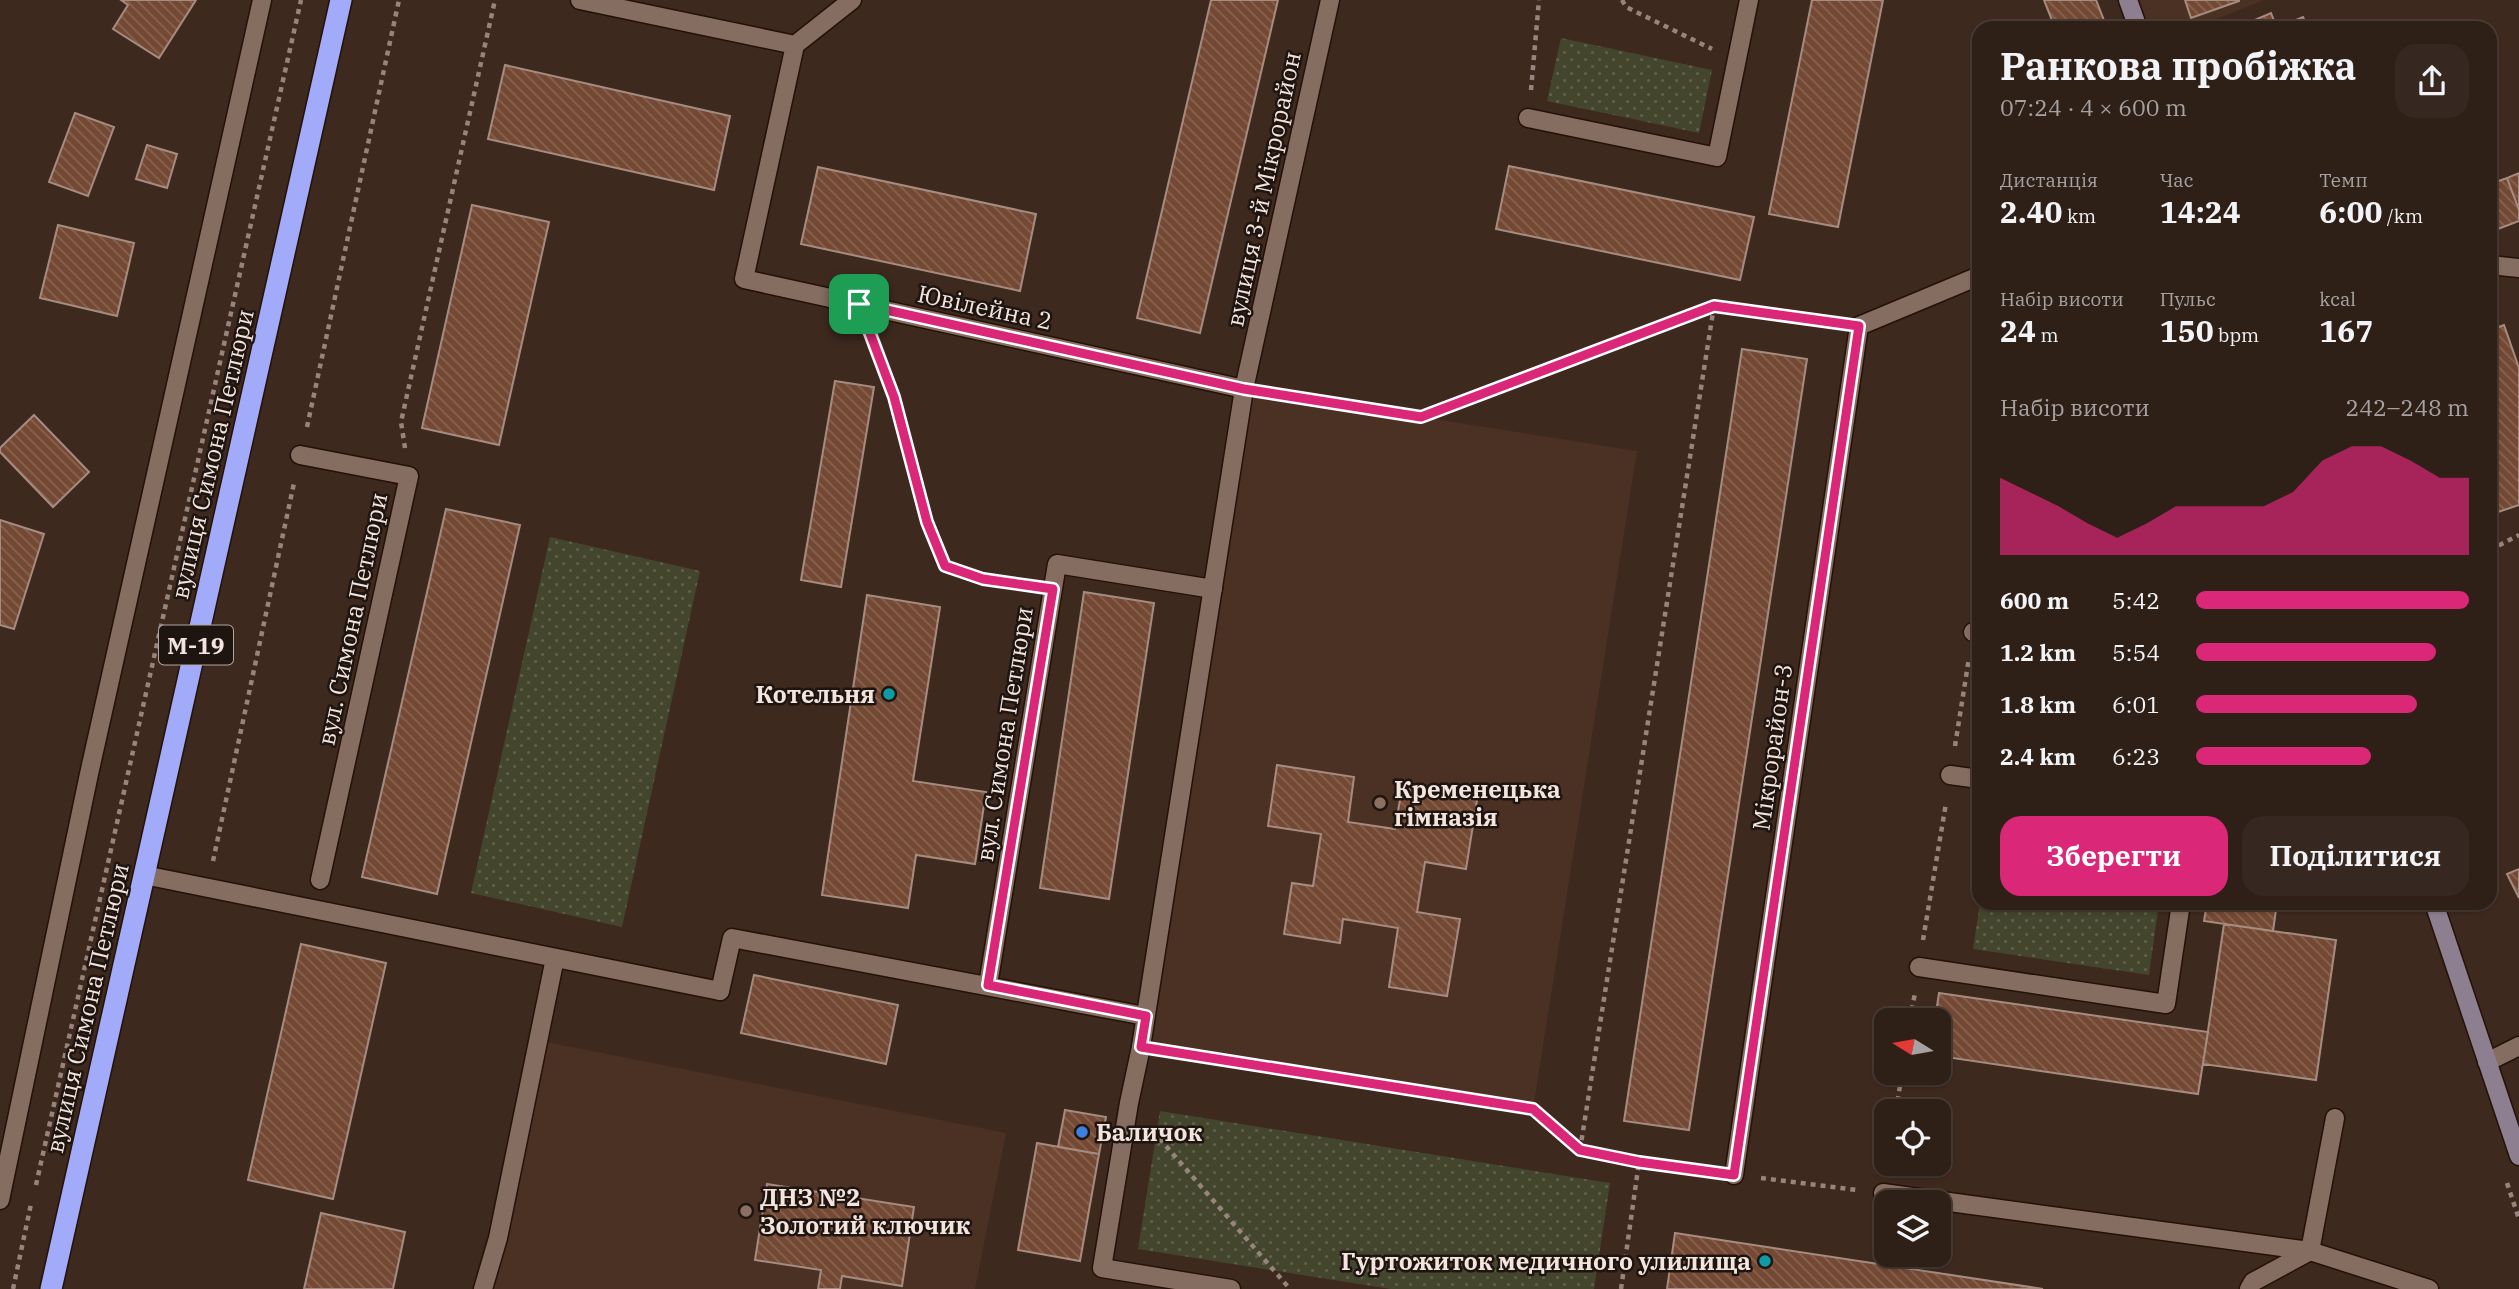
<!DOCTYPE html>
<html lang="uk">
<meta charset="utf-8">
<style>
:root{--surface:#2e1f17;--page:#362720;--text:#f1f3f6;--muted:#a7a2a1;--line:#493d36;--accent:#db2777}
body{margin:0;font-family:"IBM Plex Serif",serif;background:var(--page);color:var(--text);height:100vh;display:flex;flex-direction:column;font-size:26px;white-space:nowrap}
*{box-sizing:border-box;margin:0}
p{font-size:23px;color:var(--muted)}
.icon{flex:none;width:38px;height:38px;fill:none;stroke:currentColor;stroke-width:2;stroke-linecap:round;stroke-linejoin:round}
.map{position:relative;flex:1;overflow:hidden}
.sheet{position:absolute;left:1972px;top:21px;width:525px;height:889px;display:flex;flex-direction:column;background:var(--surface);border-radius:21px;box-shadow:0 2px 5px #0004,0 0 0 2px var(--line)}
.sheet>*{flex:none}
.needle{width:46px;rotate:281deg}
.tools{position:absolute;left:1874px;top:1008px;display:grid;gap:14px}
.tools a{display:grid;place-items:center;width:77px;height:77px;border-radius:14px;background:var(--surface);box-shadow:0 2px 5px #0004,0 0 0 2px var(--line);font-size:35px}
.pin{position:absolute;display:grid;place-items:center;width:60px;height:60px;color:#fff;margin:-30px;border-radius:14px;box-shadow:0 4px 10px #0006}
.round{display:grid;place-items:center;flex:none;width:74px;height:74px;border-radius:21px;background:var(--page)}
.overview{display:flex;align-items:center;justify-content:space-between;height:119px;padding:0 28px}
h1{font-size:38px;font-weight:700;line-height:52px}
.metrics{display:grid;grid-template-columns:repeat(3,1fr);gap:10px;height:119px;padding:7px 28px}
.metrics div{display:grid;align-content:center}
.metrics b{font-size:30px;font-weight:700}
.metrics small{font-size:19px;font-weight:400}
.metrics p{font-size:19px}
.chart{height:196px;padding:14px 28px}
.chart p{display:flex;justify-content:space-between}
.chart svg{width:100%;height:126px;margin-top:7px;fill:var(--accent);opacity:.7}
.cta{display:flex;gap:14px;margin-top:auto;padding:14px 28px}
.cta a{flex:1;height:80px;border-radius:21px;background:var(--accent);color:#fff;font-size:28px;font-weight:700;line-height:80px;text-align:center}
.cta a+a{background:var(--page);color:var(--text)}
ul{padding:0 28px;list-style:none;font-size:23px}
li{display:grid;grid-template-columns:112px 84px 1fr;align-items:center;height:52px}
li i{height:18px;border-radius:9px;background:var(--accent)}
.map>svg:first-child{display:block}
.built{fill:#4b3124}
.park{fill:url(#park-dots)}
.building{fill:url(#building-back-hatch);stroke:#a68c80;stroke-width:2}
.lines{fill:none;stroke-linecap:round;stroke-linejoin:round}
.lane-casing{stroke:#241108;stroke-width:21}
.street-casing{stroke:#241108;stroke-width:21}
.secondary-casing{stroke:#241108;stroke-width:21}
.highway-casing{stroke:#241108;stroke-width:24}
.path{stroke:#97857d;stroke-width:4.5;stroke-dasharray:5 5;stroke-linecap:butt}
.lane{stroke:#866d62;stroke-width:18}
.street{stroke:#866d62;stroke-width:18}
.secondary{stroke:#8e7f90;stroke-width:18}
.highway{stroke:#a2aafa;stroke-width:21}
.route-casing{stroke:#fff;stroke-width:14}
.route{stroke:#db2777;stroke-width:9}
.culture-dot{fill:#0f9aa8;stroke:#1e1410;stroke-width:2.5}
.education-dot{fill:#8d6e63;stroke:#1e1410;stroke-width:2.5}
.shop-dot{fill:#3f7fe0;stroke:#1e1410;stroke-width:2.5}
.labels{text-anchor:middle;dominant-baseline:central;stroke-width:5;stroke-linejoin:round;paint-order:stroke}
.shield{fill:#1e1410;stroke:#b3a6a0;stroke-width:2}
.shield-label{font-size:23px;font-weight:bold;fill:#f3e4de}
.street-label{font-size:24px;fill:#f3e4de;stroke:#1e1410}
.poi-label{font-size:24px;font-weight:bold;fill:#f3e4de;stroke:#1e1410;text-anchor:start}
</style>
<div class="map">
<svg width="2519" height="1289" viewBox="0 0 2519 1289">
<defs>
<pattern id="park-dots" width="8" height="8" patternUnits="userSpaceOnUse" patternTransform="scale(1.75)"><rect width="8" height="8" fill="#43462d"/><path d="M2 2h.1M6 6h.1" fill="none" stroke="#5f614b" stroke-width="1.8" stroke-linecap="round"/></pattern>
<pattern id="building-back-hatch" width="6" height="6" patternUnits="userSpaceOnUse" patternTransform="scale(1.75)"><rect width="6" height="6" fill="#744934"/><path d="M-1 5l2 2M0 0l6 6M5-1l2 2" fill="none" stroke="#886351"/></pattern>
</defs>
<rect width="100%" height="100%" fill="#3e291f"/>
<path class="built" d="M2129 0H2264L2194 28H2138Z
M1244 389 1637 451 1533 1109 1141 1047Z
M536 1040 1006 1133 975 1289H485Z"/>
<path class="park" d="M1561 38 1712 70 1699 133 1547 101Z
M550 537 700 571 622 927 471 893Z
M1980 903H2159L2149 975 1973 949Z
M1160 1111 1610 1183 1594 1289H1391L1138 1249Z"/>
<path class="building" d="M121 0H196L159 58 113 29 128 5Z
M1211 0H1278L1200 333 1137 318Z
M1812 0H1883L1838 227 1769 214Z
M2044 0H2096L2107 28H2055Z
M2185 0H2239V1L2191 18Z
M2271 13 2277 28 2303 17 2308 28H2236Z
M505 65 730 116 714 190 488 139Z
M75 113 114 127 88 196 49 182Z
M147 145 177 154 167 188 136 179Z
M1509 166 1754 217 1740 280 1496 229Z
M818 167 1036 214 1020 291 801 244Z
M2519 173V210L2507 178Z
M2507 178 2519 210V221L2490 232V184Z
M472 205 549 222 499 445 422 428Z
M58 225 134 243 117 316 40 298Z
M2504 325 2519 368V505L2498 512 2490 491V330Z
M1742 349 1807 359 1689 1130 1624 1121Z
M835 381 874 387 841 587 801 580Z
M34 415 89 472 53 507 0 452V448Z
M446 509 520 525 437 894 362 877Z
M0 520 44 534 14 629 0 625Z
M1084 592 1154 603 1109 899 1040 888Z
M867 595 940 607 913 781 986 792 975 864 916 855 908 908 822 895Z
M1277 765 1354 777 1348 822 1395 829 1402 788 1477 800 1466 869 1425 862 1417 912 1460 919 1447 996 1389 987 1398 928 1343 919 1340 943 1284 934 1292 883 1313 886 1321 834 1268 826Z
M2519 869V898L2507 874Z
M2207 903H2277L2273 931 2204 921Z
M2224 924 2336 940 2316 1080 2203 1064Z
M301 944 386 963 333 1199 248 1180Z
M754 975 898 1005 886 1064 741 1033Z
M1939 993 2208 1032 2198 1094 1939 1056V1020H1935Z
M1065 1110 1106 1117 1099 1154 1058 1147Z
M1037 1143 1099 1154 1080 1261 1018 1250Z
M767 1184 914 1207 902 1286 842 1276 840 1289H818L821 1270 755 1260Z
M321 1213 405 1232 393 1289H304Z
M1675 1233 2043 1289H1667Z"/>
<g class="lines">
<g class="lane-casing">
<path id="lane" d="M2490 265 2519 268
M1950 775 1979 779
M144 875 720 991
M1919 967 2166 1004 2181 903
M1141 1047 1244 389
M2487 1062 2519 1046
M0 1200 89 774 262 0
M483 1289 498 1238 555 958
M2249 1289 2253 1282 2310 1251 2335 1118"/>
</g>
<g class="street-casing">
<path id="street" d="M580 0 795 45
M795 45 744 279 1244 389 1330 0
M795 45 852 0
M1528 118 1717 157 1749 0
M300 455 409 476 320 880
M1973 632 1979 633
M988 985 1057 564 1213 589
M720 991 732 938 1145 1016
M1141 1047 1129 1103 1102 1268 1231 1289
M1734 1175 1859 326 1979 276
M1883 1193 2310 1251 2429 1289"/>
</g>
<g class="secondary-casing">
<path id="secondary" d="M2128 0 2138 28
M2434 903 2519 1156"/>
</g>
<g class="highway-casing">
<path id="highway" d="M51 1289 341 0"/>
</g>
<path class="path" d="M1622 0 1626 7 1712 49
M1531 90 1539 0
M871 336 894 397 927 522 945 566 983 579 1027 585
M1271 394 1421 417 1714 306 1830 322
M307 427 399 0
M405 448 401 422 495 0
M2490 550 2519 535
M1977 605 1979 592
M1955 746 1969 658
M213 861 294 483
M1923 940 1946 803
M1910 1020 1915 993
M1168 1051 1533 1109 1580 1150 1639 1162 1707 1171
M1896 1111 1902 1073
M1153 1131 1290 1289
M1580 1150 1714 306
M1761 1178 1857 1190
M2507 1183 2519 1219
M36 1185 301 0
M13 1289 31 1204
M1621 1289 1639 1162"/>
<use href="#lane" class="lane"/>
<use href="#street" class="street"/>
<use href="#secondary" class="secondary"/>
<use href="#highway" class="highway"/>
</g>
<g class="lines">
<g class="route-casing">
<path id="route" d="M859 304 1244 389 1421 417 1714 306 1859 326 1734 1175 1639 1162 1580 1150 1533 1109 1141 1047 1146 1016 988 985 1053 589 983 579 945 566 927 522 894 397Z"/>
</g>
<use href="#route" class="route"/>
</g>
<g class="culture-dot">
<circle cx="889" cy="694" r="7"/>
<circle cx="1765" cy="1261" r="7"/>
</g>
<g class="education-dot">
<circle cx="1380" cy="803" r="7"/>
<circle cx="746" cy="1211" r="7"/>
</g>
<circle class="shop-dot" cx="1082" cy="1132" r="7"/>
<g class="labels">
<rect class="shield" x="159" y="625.5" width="74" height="39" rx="5"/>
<g class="shield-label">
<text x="196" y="645">М-19</text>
</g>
<g class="street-label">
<text transform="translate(1263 189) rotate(-78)">вулиця 3-й Мікрорайон</text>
<text transform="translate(985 307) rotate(12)">Ювілейна 2</text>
<text transform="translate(212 454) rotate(-77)">вулиця Симона Петлюри</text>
<text transform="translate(352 619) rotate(-78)">вул. Симона Петлюри</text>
<text transform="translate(1004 734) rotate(-81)">вул. Симона Петлюри</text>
<text transform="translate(1772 747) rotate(-82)">Мікрорайон-3</text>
<text transform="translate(87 1008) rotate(-77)">вулиця Симона Петлюри</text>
</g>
<g class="poi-label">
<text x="875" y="694" text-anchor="end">Котельня</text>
<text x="1394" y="789">Кременецька<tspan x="1394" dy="28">гімназія</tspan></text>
<text x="1096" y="1132">Баличок</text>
<text x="760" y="1197">ДНЗ №2<tspan x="760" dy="28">Золотий ключик</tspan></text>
<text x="1751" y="1261" text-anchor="end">Гуртожиток медичного улилища</text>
</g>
</g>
</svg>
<div class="tools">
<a><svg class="needle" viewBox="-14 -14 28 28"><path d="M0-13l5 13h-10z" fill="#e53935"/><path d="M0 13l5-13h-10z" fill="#a7a2a1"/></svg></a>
<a><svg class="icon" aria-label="locate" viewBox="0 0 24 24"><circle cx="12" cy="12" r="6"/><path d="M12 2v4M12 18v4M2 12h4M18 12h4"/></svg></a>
<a><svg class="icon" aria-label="layers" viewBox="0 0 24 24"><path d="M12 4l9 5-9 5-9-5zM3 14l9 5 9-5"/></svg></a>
</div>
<div class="pin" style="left:859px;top:304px;background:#1e9e55"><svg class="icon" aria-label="arrive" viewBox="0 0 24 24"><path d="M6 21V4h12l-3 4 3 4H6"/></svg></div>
<section class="sheet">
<div class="overview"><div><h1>Ранкова пробіжка</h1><p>07:24 · 4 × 600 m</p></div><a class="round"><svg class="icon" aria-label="share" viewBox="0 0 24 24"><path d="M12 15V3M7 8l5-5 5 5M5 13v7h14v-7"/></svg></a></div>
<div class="metrics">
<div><p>Дистанція</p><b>2.40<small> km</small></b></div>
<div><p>Час</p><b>14:24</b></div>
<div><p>Темп</p><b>6:00<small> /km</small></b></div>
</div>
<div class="metrics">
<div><p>Набір висоти</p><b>24<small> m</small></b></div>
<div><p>Пульс</p><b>150<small> bpm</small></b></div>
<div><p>kcal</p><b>167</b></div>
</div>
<div class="chart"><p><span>Набір висоти</span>242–248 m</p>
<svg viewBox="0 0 160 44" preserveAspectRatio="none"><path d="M0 44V17L10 22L20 27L30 33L40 38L50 33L60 27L70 27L80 27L90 27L100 22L110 11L120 6L130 6L140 11L150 17L160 17V44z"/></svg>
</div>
<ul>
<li><b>600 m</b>5:42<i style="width:100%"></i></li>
<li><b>1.2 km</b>5:54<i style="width:88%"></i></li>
<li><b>1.8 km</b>6:01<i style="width:81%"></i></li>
<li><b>2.4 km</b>6:23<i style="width:64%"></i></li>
</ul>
<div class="cta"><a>Зберегти</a><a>Поділитися</a></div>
</section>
</div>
